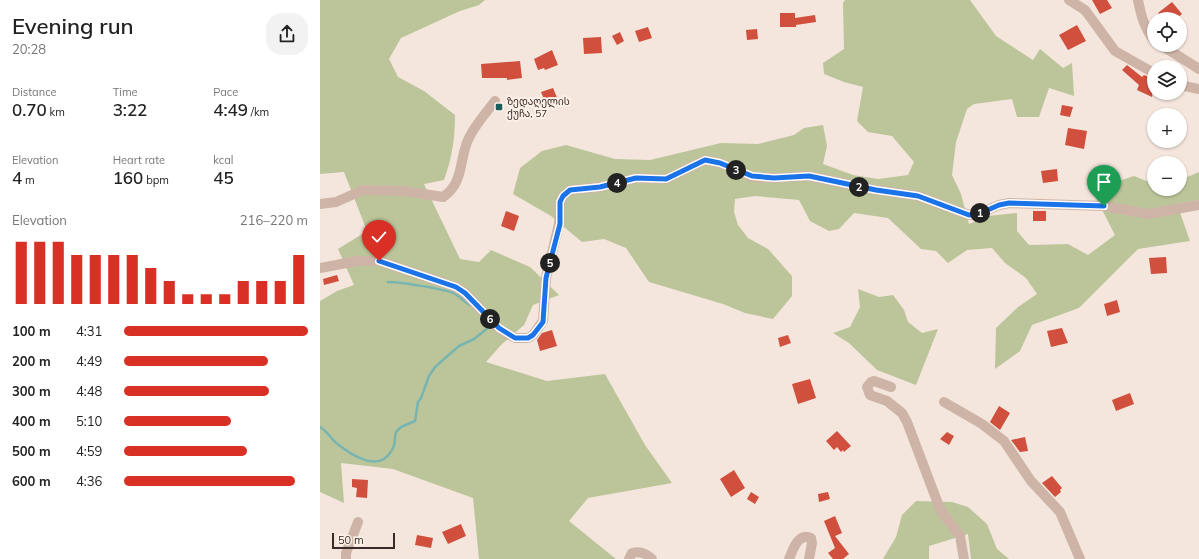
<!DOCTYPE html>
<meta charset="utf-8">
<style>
:root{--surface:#fff;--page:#f2f2f2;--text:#222;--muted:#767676;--accent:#d93025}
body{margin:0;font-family:Mulish,"Noto Sans Georgian",sans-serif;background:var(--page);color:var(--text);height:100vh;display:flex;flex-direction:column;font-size:15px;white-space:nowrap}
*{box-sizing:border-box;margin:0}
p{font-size:13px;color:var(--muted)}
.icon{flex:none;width:22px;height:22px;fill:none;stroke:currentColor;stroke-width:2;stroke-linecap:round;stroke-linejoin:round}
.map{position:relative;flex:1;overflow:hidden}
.sheet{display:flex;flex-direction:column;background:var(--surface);width:320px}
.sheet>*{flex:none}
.controls{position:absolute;left:827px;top:12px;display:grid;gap:8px}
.controls a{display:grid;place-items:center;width:40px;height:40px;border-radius:50%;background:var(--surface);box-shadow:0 1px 3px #0004;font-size:20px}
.scale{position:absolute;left:12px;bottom:10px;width:63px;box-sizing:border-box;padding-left:4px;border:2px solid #392b28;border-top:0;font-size:11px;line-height:14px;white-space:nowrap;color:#392b28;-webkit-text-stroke:3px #fbf1e9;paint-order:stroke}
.pin{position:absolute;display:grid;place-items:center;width:34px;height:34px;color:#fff;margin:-41px -17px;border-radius:50% 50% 50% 0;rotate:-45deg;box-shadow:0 0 4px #0007}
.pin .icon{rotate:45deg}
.km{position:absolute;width:20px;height:20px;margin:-10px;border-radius:50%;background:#222;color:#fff;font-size:11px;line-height:20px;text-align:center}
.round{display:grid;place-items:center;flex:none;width:42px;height:42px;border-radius:16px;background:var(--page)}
.head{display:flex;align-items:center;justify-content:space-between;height:68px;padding:0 12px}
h1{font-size:22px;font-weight:600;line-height:30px}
.figures{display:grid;grid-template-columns:repeat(3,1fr);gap:6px;height:68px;padding:4px 12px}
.figures div{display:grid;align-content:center}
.figures b{font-size:17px;font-weight:600}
.figures small{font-size:11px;font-weight:400}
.figures p{font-size:11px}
.chart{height:112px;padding:8px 12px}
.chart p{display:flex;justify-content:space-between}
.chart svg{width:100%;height:72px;margin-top:4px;stroke:var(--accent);stroke-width:6}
ul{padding:0 12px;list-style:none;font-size:13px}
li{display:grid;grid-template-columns:64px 48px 1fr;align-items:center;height:30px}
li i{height:10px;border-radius:5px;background:var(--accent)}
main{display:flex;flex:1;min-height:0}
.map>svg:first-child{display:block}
.green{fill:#bcc59a}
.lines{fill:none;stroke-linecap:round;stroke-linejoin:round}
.stream{stroke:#78b4b0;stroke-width:2.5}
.building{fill:#d14f3d}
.minor{stroke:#ceb4a6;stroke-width:10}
.route-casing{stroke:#fff;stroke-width:8}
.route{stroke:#1a73e8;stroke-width:5}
.poi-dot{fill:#195f5c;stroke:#fbf1e9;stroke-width:1.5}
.labels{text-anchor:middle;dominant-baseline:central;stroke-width:4;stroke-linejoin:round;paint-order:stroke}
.poi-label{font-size:10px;fill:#392b28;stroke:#fbf1e9;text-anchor:start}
</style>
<main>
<section class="sheet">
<div class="head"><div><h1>Evening run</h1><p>20:28</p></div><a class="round"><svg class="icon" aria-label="share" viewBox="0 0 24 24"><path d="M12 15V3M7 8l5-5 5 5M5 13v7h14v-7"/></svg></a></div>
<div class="figures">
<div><p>Distance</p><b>0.70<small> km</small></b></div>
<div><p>Time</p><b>3:22</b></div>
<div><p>Pace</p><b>4:49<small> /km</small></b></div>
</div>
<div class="figures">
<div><p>Elevation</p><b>4<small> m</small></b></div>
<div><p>Heart rate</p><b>160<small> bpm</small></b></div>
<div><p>kcal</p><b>45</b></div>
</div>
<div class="chart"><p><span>Elevation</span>216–220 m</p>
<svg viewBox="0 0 160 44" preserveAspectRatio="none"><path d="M5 44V6M15 44V6M25 44V6M35 44V14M45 44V14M55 44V14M65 44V14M75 44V22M85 44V30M95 44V38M105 44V38M115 44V38M125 44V30M135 44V30M145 44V30M155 44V14"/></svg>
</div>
<ul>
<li><b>100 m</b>4:31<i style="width:100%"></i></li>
<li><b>200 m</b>4:49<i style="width:78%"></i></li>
<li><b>300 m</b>4:48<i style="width:79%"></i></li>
<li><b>400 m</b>5:10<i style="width:58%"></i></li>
<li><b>500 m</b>4:59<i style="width:67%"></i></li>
<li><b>600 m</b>4:36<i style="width:93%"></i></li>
</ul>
</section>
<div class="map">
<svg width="879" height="559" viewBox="0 0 879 559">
<rect width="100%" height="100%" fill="#f4e6dc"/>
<path class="green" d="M0 0H165L159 5 140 11 81 38 69 59 78 77 104 91 135 115C135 139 132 158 124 180L104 184 140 259 159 262 171 250 210 267 239 295 213 305 204 325 181 345 166 362 227 381 285 374 325 445 352 483 268 498 249 521 296 559H159L153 498 73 469 21 463 24 503 0 492V301L17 291 34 285 18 249 47 231 24 172 0 174Z
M525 0H650L676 36 713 60 720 49 743 68 752 63 754 96 729 88 719 117H697L692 99 654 104 647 109 636 142 632 175 641 194 649 224 668 216 697 213V231L709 245 748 244 768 255 795 235 776 198 796 182 814 176 834 184V189H860V180L879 172V200L857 204 870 241 818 249 759 308 712 325 700 351 675 369 676 328 698 307 717 294 706 278 685 263 672 248 647 250 628 263 616 251 601 249 568 218 534 213 519 229 509 231 490 221 479 200 435 196 415 199 414 212 418 225 428 238 448 249 472 276V296L453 319 425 313 403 304 329 282 306 248 284 239 262 242 231 216 193 194 200 168 222 151 246 145 295 159 330 160 401 143 438 144 474 135 484 128 503 125 507 146 503 164 533 175 558 179 588 175 594 162 572 136 548 132 537 121 543 87 524 82 504 74 503 63 524 49 523 3Z
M538 289 559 297 573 295 584 310 588 322 602 333 618 329 596 385 557 370 529 343 513 333 530 327 540 307Z
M596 501 632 502 648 507 667 524 677 549 689 559H651L648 534 609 546V559H563L576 537 582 515Z"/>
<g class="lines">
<path class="stream" d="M68 282C79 282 127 289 135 294 141 297 144 302 150 305
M0 427C7 431 10 437 15 442 31 455 59 474 72 450 76 444 74 438 76 432L81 427 95 421 98 402 101 398 109 376 115 367 139 346 154 339 169 327 167 322"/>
</g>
<path class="building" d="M772 0H787L792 8 780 14Z
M852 2 862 14 856 19H842L838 13Z
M460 13H475V18L495 15 496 22 476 25V27H460Z
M757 25 766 41 748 50 739 35Z
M328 27 332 38 319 42 315 31Z
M437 29 438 39 427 40 426 30Z
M300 32 304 41 297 45 292 36Z
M281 37 282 53 264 54 263 38Z
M232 50 238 65 225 70 224 68 218 70 214 59Z
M200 61 202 78 187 80V78H162L161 64Z
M807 65 822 77 824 75 834 79 832 97 817 90 819 85 802 70Z
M233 88 238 100 226 104 221 92Z
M742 105 753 107 750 117 740 115Z
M748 128 767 131 764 149 745 145Z
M737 169 738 181 723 183 721 171Z
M186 211 199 216 194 231 181 226Z
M713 211H726V221H713Z
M846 257 847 273 831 274 829 258Z
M17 275 19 281 4 285 3 279Z
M797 300 800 312 787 316 784 304Z
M742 328 748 343 731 347 727 331Z
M232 330 237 346 220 351 217 340 222 333Z
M468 335 471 343 460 347 458 338Z
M490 379 496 398 478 404 472 384Z
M810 393 814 404 796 411 792 400Z
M679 406 690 413 680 430 670 422Z
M517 431 531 446 524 452 523 450 521 452 517 447 514 450 506 441Z
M627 432 634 436 629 445 620 439Z
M705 437 708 451 700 452 691 440Z
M414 470 425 488 411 497 400 479Z
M732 476 742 488 740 490 741 492 735 497 722 483Z
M32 479 48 480 47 498 36 497 37 488 32 487Z
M431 492 439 497 435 504 427 499Z
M508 492 510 499 499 502 498 494Z
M515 516 522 533 515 536 529 554 523 559H513L508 553 515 548 504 521Z
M141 524 146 536 128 544 122 532Z
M97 535 113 538 111 548 95 545Z"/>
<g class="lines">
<path class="minor" d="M749 0 765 10 795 51 834 73
M818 0C821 15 824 28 834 40
M841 45 879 69
M860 85 879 89
M0 204 16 202 43 190 84 191 123 197C144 183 139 160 148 140 154 126 166 113 175 101
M0 268 37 261H59L136 287 145 293 179 329 195 338H208L213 335 223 321 226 278 239 224 240 202 243 196 250 190 280 187 316 178 346 179 385 160 400 163 432 177 454 178 489 176 556 190 598 196 649 215 661 213 679 205 689 203 784 206 828 214 879 205
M571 387 554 381 551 382 547 387 550 395 567 401 582 413 587 422 617 501 621 511 640 536 644 559
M624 402 662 424 684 441 711 481 740 512 760 559
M26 559V553L38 522
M309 559 312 553C320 551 325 553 332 559
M469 559C473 550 478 532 491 538L492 543 489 559"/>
</g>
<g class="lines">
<g class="route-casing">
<path id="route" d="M59 261 136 287 145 293 179 328 195 338H208L213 335 223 322 226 278 240 224V202L243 196 250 190 280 187 316 178 346 179 385 160 400 163 432 176 454 178 489 176 556 190 598 196 649 215 661 213 679 205 689 203 784 206"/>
</g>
<use href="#route" class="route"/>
</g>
<rect class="poi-dot" x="175" y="103" width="8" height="8" rx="2"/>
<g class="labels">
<g class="poi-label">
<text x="187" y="101">ზედაღელის<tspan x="187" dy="12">ქუჩა, 57</tspan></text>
</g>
</g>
</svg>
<div class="controls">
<a><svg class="icon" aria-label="locate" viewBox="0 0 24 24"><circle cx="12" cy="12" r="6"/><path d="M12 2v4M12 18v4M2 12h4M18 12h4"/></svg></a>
<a><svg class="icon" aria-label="layers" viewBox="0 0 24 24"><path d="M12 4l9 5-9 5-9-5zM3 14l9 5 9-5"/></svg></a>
<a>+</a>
<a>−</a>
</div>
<div class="scale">50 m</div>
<div class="pin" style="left:784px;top:206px;background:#1e9e55"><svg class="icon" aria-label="arrive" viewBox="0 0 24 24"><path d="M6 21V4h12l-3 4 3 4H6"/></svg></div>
<div class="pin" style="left:59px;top:261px;background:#d93025"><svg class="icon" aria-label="check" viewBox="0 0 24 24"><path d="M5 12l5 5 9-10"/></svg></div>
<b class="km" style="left:660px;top:213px">1</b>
<b class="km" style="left:539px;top:187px">2</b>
<b class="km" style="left:416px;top:170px">3</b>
<b class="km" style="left:297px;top:183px">4</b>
<b class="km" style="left:230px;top:263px">5</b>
<b class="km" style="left:170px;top:319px">6</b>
</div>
</main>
